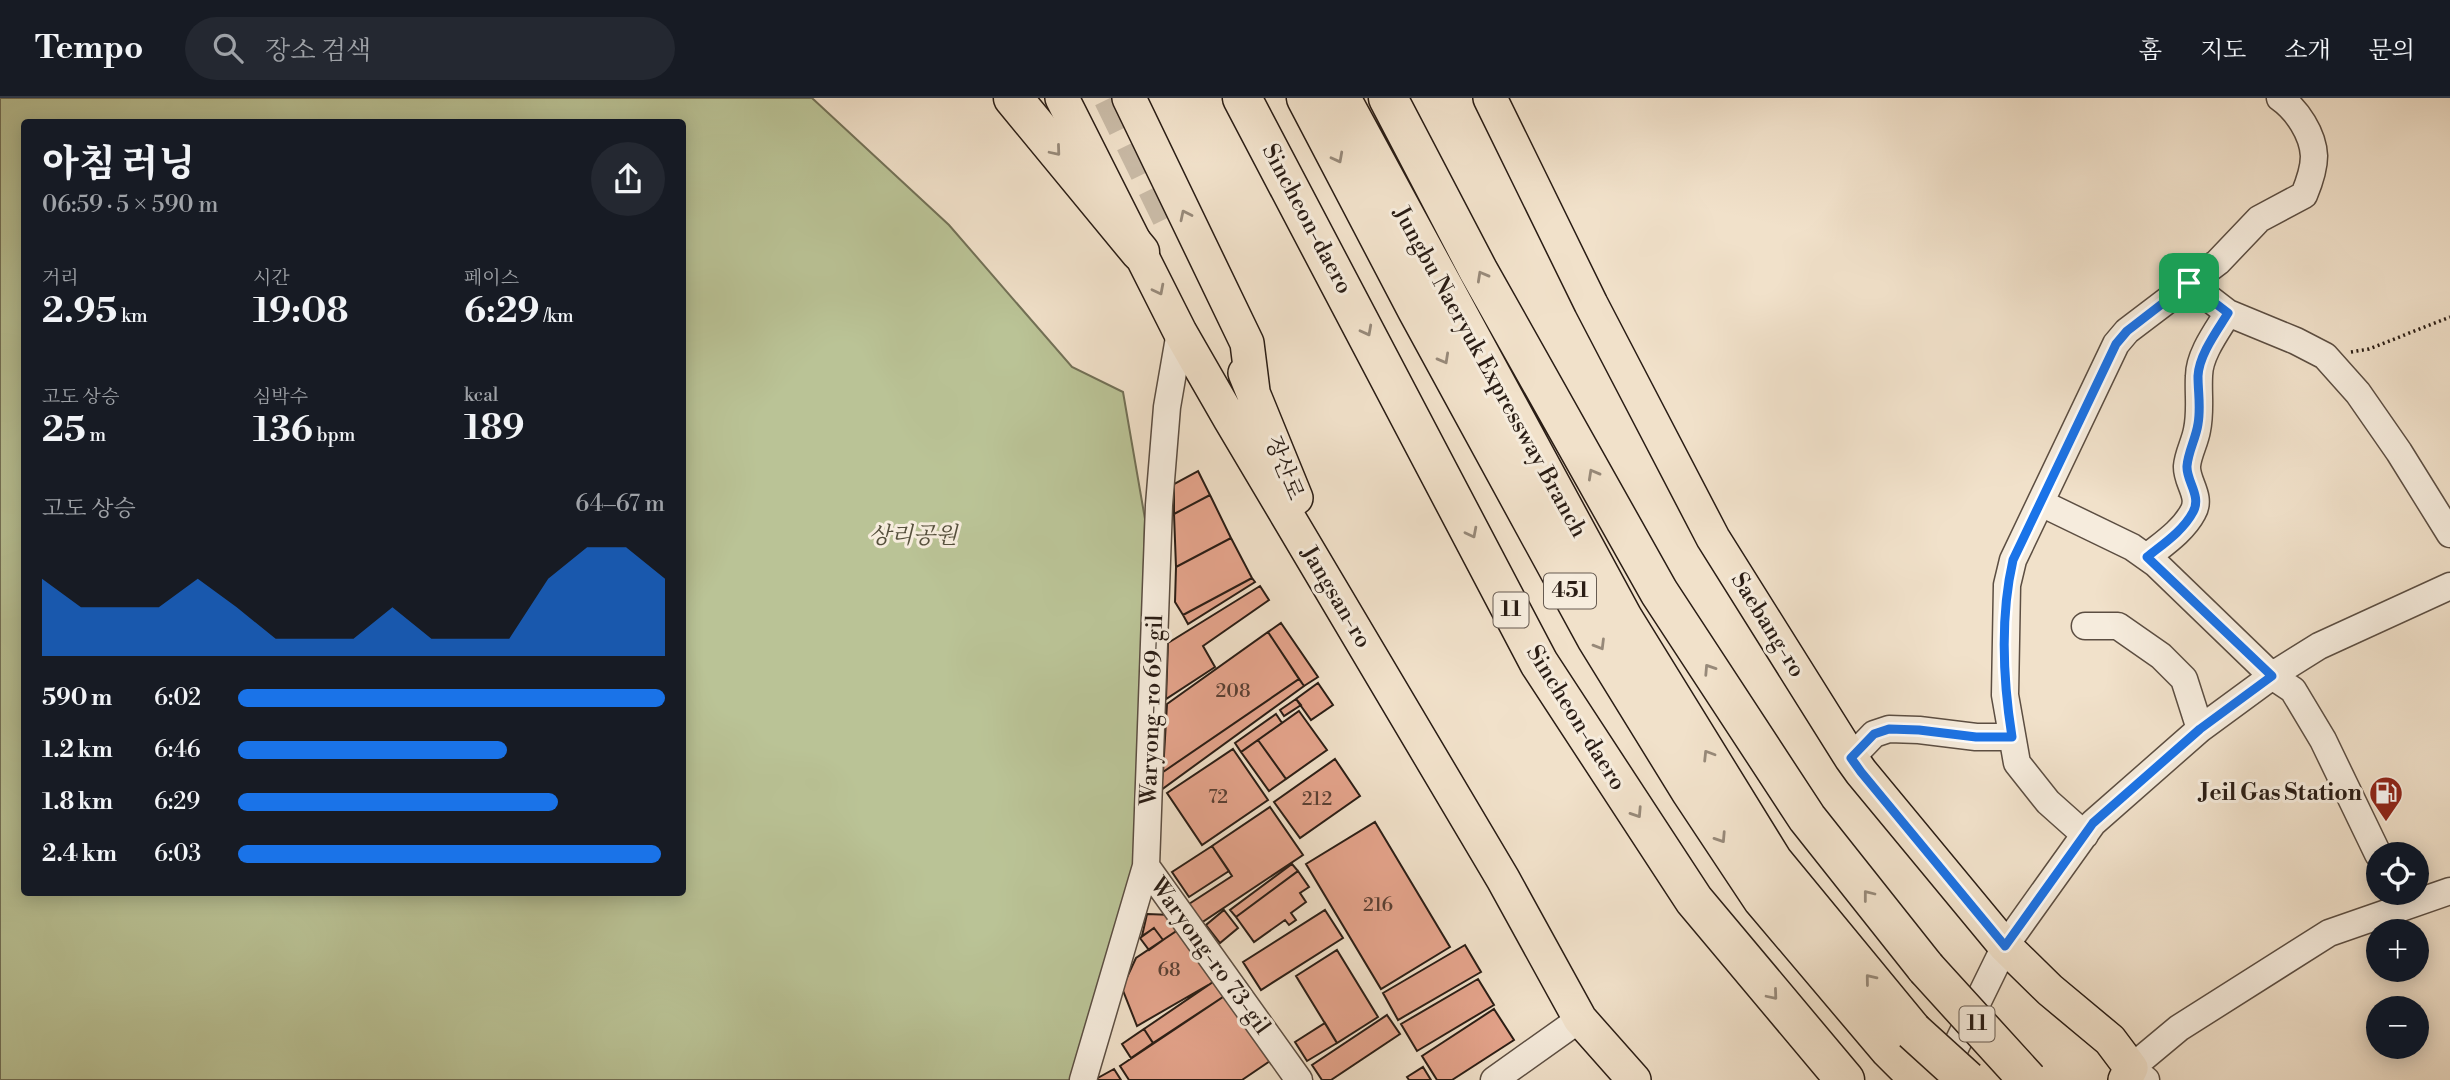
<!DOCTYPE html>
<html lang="ko">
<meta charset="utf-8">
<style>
:root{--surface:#171b24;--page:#242831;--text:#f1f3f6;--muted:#9ea1a6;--line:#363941;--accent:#1a73e8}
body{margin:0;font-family:"Libre Bodoni","Noto Serif KR",serif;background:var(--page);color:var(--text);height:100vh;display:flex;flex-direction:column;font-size:26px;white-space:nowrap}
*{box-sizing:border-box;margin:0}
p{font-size:23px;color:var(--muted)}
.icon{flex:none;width:38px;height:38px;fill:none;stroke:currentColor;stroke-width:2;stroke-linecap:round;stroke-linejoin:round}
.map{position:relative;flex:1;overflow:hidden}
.sheet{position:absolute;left:21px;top:21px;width:665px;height:777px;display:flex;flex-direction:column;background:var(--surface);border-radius:7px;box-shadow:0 4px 18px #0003}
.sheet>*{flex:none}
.buttons{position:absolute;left:2366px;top:744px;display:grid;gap:14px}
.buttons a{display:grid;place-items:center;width:63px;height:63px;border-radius:50%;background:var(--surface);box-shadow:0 4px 18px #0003;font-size:35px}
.pin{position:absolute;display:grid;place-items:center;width:60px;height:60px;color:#fff;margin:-30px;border-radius:14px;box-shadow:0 4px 10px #0006}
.round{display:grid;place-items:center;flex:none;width:74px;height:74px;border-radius:37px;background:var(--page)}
.summary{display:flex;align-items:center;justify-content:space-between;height:119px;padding:0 21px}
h1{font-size:38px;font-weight:800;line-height:52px}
.stats{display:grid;grid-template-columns:repeat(3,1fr);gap:10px;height:119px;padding:7px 21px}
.stats div{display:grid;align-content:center}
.stats b{font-size:35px;font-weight:800}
.stats small{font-size:19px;font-weight:400}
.stats p{font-size:19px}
.chart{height:196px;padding:14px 21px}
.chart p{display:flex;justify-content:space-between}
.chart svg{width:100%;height:126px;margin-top:7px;fill:var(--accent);opacity:.7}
ul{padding:0 21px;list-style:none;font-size:23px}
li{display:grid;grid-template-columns:112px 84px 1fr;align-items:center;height:52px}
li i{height:18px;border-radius:9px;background:var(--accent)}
header{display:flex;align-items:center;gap:42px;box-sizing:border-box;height:98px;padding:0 35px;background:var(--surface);border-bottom:2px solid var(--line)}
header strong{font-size:33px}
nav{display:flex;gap:38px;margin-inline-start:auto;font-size:24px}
.search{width:490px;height:63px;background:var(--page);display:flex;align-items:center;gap:18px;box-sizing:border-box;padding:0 24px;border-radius:38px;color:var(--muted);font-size:26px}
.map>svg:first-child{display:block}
.green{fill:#bac396;stroke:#727056;stroke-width:2;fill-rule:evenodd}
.building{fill:#e5a48c;stroke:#2a1d15;stroke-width:2}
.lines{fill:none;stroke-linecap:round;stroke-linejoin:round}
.major-tunnel{stroke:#c9baa6;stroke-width:33;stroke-dasharray:33 17;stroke-linecap:butt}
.minor-casing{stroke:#5c4e42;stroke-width:29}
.major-casing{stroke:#2a1d15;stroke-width:36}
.highway-casing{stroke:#2a1d15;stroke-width:41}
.path{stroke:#2a1d15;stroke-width:3.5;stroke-dasharray:2 3.5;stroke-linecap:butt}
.minor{stroke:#f6ecdd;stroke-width:26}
.major{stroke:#f1e1ca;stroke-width:33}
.highway{stroke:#f1e1ca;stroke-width:38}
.highway-bridge-casing{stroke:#2a1d15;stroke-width:41;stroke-linecap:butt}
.highway-bridge{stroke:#f1e1ca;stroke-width:38}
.oneway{stroke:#978979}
.route-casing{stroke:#fff;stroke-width:14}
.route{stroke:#1a73e8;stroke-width:9}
.labels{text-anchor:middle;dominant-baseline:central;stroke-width:6;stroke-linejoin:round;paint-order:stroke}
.number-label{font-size:19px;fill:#593f33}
.shield{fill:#f6ecdd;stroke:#675b51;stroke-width:2}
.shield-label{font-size:21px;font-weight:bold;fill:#2a1d15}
.street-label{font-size:23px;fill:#2a1d15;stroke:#f6ecdd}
.park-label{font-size:23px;font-style:italic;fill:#554f3c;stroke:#f6ecdd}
.poi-label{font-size:23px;font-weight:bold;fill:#2a1d15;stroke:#f6ecdd;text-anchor:end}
</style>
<header>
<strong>Tempo</strong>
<div class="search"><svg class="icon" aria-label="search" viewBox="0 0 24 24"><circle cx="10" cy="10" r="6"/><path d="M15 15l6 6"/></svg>장소 검색</div>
<nav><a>홈</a><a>지도</a><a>소개</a><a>문의</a></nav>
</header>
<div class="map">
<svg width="2450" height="982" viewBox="0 0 2450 982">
<rect width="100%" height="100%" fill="#f1e1ca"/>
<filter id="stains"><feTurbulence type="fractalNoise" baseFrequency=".00286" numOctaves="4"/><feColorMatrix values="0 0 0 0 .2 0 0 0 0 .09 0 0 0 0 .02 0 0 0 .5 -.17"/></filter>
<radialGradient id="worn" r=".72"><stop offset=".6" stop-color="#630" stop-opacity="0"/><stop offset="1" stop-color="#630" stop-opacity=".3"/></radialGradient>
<path class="green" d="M0 0H812L949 127 1072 269 1123 294 1145 421 1136 764 1071 982H0ZM24 24H682V794H24Z"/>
<path class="building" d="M1198 373 1210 397 1174 416V386Z
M1210 397 1231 440 1176 469 1174 416Z
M1231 440 1252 480 1183 517 1175 504 1176 469Z
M1252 480 1255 484 1188 526 1183 517Z
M1260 488 1269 502 1203 548 1215 569 1166 601 1168 545Z
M1281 525 1318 579 1304 588 1268 534Z
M1268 534 1299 581 1163 674 1167 606Z
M1299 581 1304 588 1161 692 1163 674Z
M1318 585 1333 607 1311 622 1296 601Z
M1296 601 1301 607 1284 618 1280 612Z
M1299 613 1327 652 1286 681 1258 642Z
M1276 616 1282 625 1241 654 1235 645Z
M1258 642 1286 681 1269 693 1241 654Z
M1233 651 1268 702 1202 747 1167 695Z
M1335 661 1360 698 1300 740 1274 704Z
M1270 709 1303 757 1201 825 1189 806 1232 778 1212 748Z
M1375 724 1450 849 1381 891 1306 766Z
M1212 748 1229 773 1189 799 1172 774Z
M1292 766 1298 773 1236 819 1230 812Z
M1298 773 1309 789 1300 795 1306 804 1291 815 1296 822 1289 827 1285 822 1254 844 1236 819Z
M1224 812 1238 830 1220 845 1206 827Z
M1325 812 1343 840 1261 892 1243 864Z
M1147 816 1172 817 1181 830 1163 842 1154 830 1142 838Z
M1154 830 1163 842 1149 852 1140 840Z
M1181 830 1215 883 1137 928 1122 890 1136 860Z
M1465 847 1481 874 1398 922 1383 895Z
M1337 852 1378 919 1337 945 1296 878Z
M1478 881 1494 907 1417 953 1401 926Z
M1216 882 1226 897 1153 945 1144 931Z
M1226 897 1270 963 1242 982H1129L1120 968Z
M1494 911 1514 942 1452 982H1437L1422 958Z
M1387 917 1400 936 1331 982H1322L1312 967Z
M1325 925 1337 945 1307 963 1295 944Z
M1144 931 1153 945 1131 960 1122 946Z
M1423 969 1431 982H1409L1407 979Z
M1114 971 1121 982H1095L1096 981Z"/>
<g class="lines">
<path class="major-tunnel" d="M1110 0 1175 133"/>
<g class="minor-casing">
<path id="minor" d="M2189 185 2228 215 2296 243 2325 258 2358 295 2399 354 2450 436
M2041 405 2132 449 2156 466 2272 578 2293 592 2323 642 2378 756
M2147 459C2163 446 2183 433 2193 414 2202 398 2186 384 2187 368 2188 356 2195 344 2197 332 2201 313 2198 297 2199 278 2199 257 2217 233 2228 215
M2085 528H2118L2161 558 2184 581 2200 631
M1851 660 1874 636 1889 631 1919 632 1976 639H2012
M2085 737 2048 704 2017 665 2005 597 2007 487 2013 462 2116 246 2127 233 2218 164 2259 121 2304 97C2309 85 2314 70 2314 58 2313 36 2297 12 2280 0
M1146 768 1299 982
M1942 977 2005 848 2093 725 2200 631 2279 573 2319 548 2450 488
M1083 982 1146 768 1159 407 1167 309 1180 234
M1494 982 1580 921
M2146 982 2131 970 2179 930 2329 835 2450 793"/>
</g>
<g class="major-casing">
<path id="major" d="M1062 0 1180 234 1230 321 1503 781 1580 921 1634 982
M1129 0 1247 245 1253 293
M1490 0 1591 206 1713 440 1851 660 1861 674 2005 848 2050 892 2110 942 2131 970 2125 982
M1245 275 1296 400"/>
</g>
<g class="highway-casing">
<path id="highway" d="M1013 0 1140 154
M1242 0 1539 565 1694 802 1845 982
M1306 0 1417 212 1596 540 1691 694 1762 801 1889 951 1920 982
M1341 0 1623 520 1773 763 1913 933
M1388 0 1478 172 1659 494 1807 720 1926 870"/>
</g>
<path class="path" d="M2351 254 2369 251 2450 219"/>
<use href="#minor" class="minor"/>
<use href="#major" class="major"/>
<use href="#highway" class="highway"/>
<g class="highway-bridge-casing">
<path id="highway-bridge" d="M1926 870 2028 982
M1913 933 1967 982"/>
</g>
<use href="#highway-bridge" class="highway-bridge"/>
</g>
<defs><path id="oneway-chevron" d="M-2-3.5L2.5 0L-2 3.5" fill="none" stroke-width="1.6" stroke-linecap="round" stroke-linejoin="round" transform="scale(1.75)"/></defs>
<g class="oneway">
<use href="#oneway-chevron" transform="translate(1056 53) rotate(50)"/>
<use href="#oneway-chevron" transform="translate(1338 60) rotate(62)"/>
<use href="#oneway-chevron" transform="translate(1185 117) rotate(-116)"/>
<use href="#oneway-chevron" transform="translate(1482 178) rotate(-119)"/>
<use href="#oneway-chevron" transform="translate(1159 192) rotate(63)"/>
<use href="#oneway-chevron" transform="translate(1367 233) rotate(62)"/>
<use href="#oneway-chevron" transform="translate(1444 261) rotate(61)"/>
<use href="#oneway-chevron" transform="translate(1593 376) rotate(-119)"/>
<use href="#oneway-chevron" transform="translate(1472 435) rotate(63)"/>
<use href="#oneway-chevron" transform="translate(1600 547) rotate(59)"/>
<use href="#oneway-chevron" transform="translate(1709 571) rotate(-123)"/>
<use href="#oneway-chevron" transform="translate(1708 657) rotate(-122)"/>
<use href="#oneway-chevron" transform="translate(1637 715) rotate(57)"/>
<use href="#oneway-chevron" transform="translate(1721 740) rotate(57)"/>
<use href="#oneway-chevron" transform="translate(1868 797) rotate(-128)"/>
<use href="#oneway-chevron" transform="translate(1870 881) rotate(-129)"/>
<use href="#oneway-chevron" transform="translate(1773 897) rotate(50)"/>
</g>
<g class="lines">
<g class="route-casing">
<path id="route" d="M2189 185 2228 215C2217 233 2199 257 2198 278 2198 295 2201 309 2198 326 2196 340 2188 354 2187 368 2186 383 2202 398 2193 414 2183 433 2163 446 2147 459L2272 578 2200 631 2093 725 2005 848 1861 674 1851 660 1874 636 1889 631 1919 632 1976 639H2012C2003 582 2000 519 2013 462L2116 246 2127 233Z"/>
</g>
<use href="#route" class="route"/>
</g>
<defs>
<g id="fuel-pin" transform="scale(1.75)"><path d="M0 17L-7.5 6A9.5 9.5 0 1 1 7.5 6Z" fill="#8f2418" stroke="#f6ecdd"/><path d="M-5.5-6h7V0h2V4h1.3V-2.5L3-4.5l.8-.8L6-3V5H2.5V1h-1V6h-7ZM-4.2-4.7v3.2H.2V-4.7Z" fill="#fff"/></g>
</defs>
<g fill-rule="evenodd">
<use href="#fuel-pin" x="2386" y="695"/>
</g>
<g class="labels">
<g class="number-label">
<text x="1233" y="593">208</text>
<text x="1218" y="699">72</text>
<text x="1317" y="701">212</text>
<text x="1378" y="807">216</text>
<text x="1169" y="872">68</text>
</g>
<g class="shield">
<rect x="1544" y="475.5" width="52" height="35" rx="5"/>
<rect x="1493.5" y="494.5" width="35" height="35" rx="5"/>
<rect x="1959.5" y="908.5" width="35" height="35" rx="5"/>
</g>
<g class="shield-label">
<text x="1570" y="493">451</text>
<text x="1511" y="512">11</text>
<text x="1977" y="926">11</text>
</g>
<g class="street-label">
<text transform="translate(1307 121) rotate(62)">Sincheon-daero</text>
<text transform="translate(1490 274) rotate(61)">Jungbu Naeryuk Expressway Branch</text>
<text transform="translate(1284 370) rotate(68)">장산로</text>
<text transform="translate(1336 499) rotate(59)">Jangsan-ro</text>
<text transform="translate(1768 527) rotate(58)">Saebang-ro</text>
<text transform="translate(1152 612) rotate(-88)">Waryong-ro 69-gil</text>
<text transform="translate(1576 620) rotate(58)">Sincheon-daero</text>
<text transform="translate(1210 858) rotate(54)">Waryong-ro 73-gil</text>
</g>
<g class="park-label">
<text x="913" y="438">상리공원</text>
</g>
<g class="poi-label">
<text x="2362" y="695">Jeil Gas Station</text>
</g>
</g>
<rect width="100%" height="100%" filter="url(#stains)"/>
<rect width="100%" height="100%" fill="url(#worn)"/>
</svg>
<div class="buttons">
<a><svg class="icon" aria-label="locate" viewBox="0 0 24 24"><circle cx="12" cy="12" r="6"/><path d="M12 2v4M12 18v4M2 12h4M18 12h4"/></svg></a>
<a>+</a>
<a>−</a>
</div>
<div class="pin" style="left:2189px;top:185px;background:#1e9e55"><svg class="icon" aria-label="arrive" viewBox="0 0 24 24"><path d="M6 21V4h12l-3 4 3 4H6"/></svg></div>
<section class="sheet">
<div class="summary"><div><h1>아침 러닝</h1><p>06:59 · 5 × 590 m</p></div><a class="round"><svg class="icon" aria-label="share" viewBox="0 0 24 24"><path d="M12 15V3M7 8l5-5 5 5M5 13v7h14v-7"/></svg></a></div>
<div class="stats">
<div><p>거리</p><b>2.95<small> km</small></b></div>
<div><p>시간</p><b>19:08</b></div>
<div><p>페이스</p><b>6:29<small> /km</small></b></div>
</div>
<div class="stats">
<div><p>고도 상승</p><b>25<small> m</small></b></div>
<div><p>심박수</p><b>136<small> bpm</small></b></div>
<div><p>kcal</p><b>189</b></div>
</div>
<div class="chart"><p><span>고도 상승</span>64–67 m</p>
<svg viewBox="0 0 160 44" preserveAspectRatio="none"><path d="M0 44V17L10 27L20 27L30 27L40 17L50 27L60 38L70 38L80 38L90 27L100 38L110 38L120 38L130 17L140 6L150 6L160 17V44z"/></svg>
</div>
<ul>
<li><b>590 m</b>6:02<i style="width:100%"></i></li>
<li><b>1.2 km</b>6:46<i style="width:63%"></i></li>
<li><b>1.8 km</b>6:29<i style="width:75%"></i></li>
<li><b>2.4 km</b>6:03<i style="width:99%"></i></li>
</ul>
</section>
</div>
